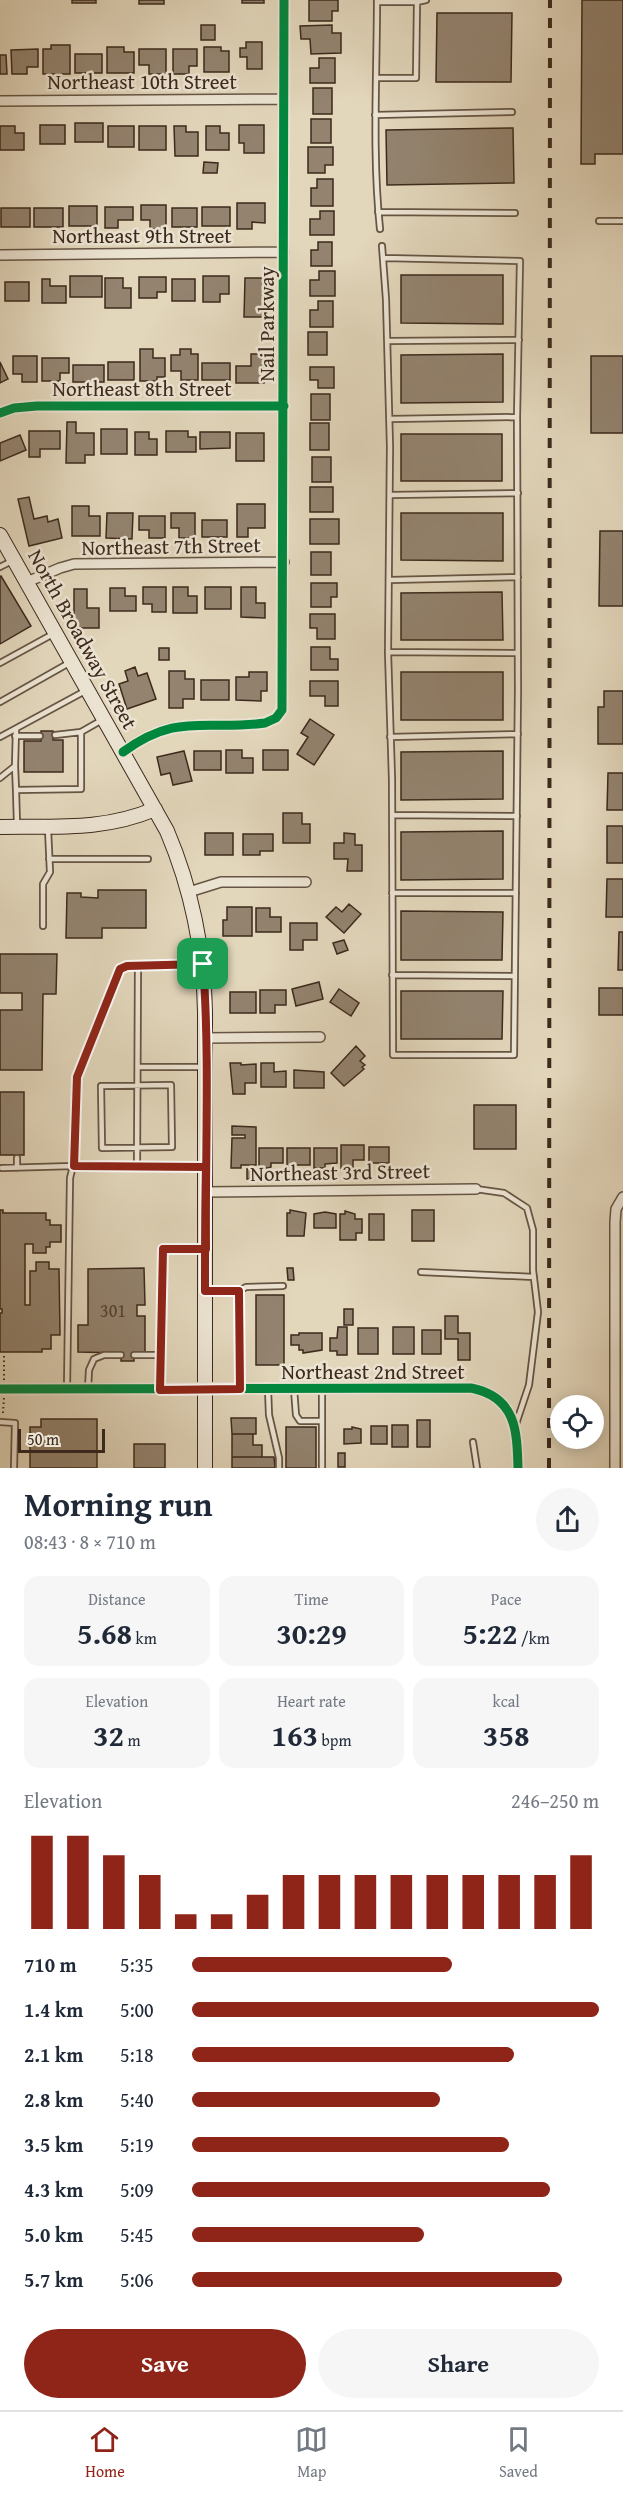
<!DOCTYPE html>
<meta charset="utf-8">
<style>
:root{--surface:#fff;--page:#f6f6f7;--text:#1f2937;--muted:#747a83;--line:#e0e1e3;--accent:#8f2418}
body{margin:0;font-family:"Gentium Book Plus",serif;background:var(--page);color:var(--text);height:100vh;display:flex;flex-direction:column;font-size:22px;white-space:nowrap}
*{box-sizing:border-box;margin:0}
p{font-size:20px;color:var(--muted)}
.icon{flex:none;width:33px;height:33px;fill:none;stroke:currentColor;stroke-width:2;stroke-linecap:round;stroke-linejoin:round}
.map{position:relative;height:1468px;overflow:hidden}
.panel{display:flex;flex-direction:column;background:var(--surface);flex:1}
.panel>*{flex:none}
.buttons{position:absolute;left:550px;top:1395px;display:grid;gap:12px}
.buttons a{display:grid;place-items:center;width:54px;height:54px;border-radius:50%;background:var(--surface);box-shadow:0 3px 15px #0003;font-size:30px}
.scale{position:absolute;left:18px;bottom:15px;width:87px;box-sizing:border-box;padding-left:6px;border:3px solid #3d2a1d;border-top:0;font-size:16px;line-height:21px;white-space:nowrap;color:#3d2a1d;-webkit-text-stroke:4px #ece4d3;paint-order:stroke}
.pin{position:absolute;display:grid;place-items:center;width:51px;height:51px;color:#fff;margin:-26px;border-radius:12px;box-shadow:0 3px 9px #0006}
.round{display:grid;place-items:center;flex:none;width:63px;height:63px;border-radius:32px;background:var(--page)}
.summary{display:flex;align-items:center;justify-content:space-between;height:102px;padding:0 24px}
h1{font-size:33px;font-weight:800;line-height:45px}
.stats{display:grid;grid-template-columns:repeat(3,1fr);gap:9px;height:102px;padding:6px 24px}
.stats div{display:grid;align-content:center;border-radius:15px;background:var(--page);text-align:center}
.stats b{font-size:30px;font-weight:800}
.stats small{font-size:16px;font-weight:400}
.stats p{font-size:16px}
.chart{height:168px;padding:12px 24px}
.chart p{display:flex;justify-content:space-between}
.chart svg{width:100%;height:108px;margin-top:6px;stroke:var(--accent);stroke-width:6}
.button{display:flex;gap:12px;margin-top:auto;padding:12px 24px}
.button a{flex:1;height:69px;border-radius:36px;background:var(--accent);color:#fff;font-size:24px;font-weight:800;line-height:69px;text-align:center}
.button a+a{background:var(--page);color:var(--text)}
ul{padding:0 24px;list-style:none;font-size:20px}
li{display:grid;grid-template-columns:96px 72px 1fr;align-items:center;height:45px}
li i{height:15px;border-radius:8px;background:var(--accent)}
.tabs{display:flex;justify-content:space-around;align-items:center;height:84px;border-top:2px solid var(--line);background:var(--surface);font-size:16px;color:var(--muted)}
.tabs a{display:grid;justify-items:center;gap:3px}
.tabs .on{color:var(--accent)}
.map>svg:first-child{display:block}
.building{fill:#93836f;stroke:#3d2a1d;stroke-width:1.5}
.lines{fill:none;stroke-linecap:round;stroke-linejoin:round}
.lane-casing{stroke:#654;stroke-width:8}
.street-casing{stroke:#654;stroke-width:12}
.secondary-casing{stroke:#3d2a1d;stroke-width:16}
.path{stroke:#3d2a1d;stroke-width:2;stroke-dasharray:1.5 3;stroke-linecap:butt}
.lane{stroke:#ece4d3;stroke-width:4.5}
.street{stroke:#ece4d3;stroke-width:9}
.secondary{stroke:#ece4d3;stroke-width:14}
.rail{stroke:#3d2a1d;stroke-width:4;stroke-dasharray:10 10;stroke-linecap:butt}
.cycleway-casing{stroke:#ece4d3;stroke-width:13}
.cycleway{stroke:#00873e;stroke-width:9}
.route-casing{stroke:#fff;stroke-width:12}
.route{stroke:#8f2418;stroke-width:8}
.labels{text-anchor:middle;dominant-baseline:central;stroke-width:5;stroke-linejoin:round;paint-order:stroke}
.number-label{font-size:18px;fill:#524032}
.street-label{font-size:21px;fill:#3d2a1d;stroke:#ece4d3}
</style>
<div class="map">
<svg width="623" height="1468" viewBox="0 0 623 1468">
<rect width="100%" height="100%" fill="#e2d6bb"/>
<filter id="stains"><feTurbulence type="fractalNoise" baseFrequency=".00333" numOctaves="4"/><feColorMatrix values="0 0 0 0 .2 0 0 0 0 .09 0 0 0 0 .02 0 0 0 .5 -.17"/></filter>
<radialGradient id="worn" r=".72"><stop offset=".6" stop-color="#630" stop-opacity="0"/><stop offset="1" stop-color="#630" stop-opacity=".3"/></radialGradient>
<path class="building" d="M72 0H96V3H72Z
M139 0H164V4H139Z
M242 0H264V3H242Z
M309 0H338V11H332V21H309Z
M582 0H623V154H595V164H581Z
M437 13H512L511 82H436Z
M201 25H215V40H201Z
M332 25V33H341V53L311 54 310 39H301L300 26Z
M246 42H262V69H247V57H240V48H246Z
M51 45H70V74H43V49H51Z
M107 47H124V52H134V73H107Z
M204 47H221V51H229V72H204Z
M38 49V67H27V74H12L11 50Z
M139 49H166V74H149V65H139Z
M173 49H197V66H189V74H173Z
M75 54H102V73H75Z
M0 55H6L7 74H0Z
M319 58H335V83H310V68H319Z
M313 88H332V114H313Z
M311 119H331V143H311Z
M75 123H103V142H75Z
M40 125H65V144H40Z
M239 125H264V153H244V143H239Z
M0 126H15V133H24V150H0Z
M108 126H134V147H108Z
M139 126H166V150H139Z
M174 126H186V132H198V156H175Z
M206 126H220V133H229V150H206Z
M513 128 514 183 387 185 386 130Z
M308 147H333V165H325V173H308Z
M204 162 218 163 217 173H203Z
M317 179H333V206H311V188H317Z
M237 203H265V223L252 222V229H237Z
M141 205H166V229H150V220H141Z
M69 206H97V226H69Z
M105 207H133V220H118V228H105Z
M202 207H230V226H202Z
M1 208H30V227H1Z
M34 208H63V227H34Z
M172 208H197V227H172Z
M320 211H334V235H310V219H320Z
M318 242H332V266H311V250H318Z
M319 271H335V296H310V280H319Z
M401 275H503V324L401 323Z
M70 276H102V297H70Z
M203 276H229V294H220V302H203Z
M139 277H166V292H157V298H139Z
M105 278H123V288H131V308H105Z
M245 278H265V317H244Z
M42 279H50V286H66V303H42Z
M172 279H195V301H172Z
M5 282H29V301H5Z
M318 301H333V327H310V310H318Z
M308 332H327V355H308Z
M140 349H153V358H165V377H157V381H140Z
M180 349H191V354H198V380H181V371H171V355H180Z
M251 354H264V383H236V366H251Z
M503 354V402L401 403V355Z
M13 356H37V382H22V374H13Z
M591 356H623V433H591Z
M42 358H69V373H60V381H42Z
M0 362 8 379 0 383Z
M108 362H134V380H108Z
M202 363H230V380H202Z
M73 365H104V382H73Z
M310 367H334V388H318V380H310Z
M311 394H330V420H311Z
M67 422H76V433H94V455H85V463H66Z
M310 423H329V450H310Z
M101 429H127V454H101Z
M29 431H60V449H40V457H29Z
M166 431H188V437H196V452H166Z
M135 432H149V439H157V455H135Z
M200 432H230V448L200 449Z
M236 433H264V461H236Z
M401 434H502V481H401Z
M20 435 26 450 0 461V443Z
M312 457H331V482H312Z
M310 487H333V512H310Z
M29 497 34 519 47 516 48 522 58 519 62 538 29 546 18 499Z
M237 504H265V528H248V537H237Z
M72 506H89V516H100V536H72Z
M107 513H133L132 539 106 538Z
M171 513H195V538H179V528H171Z
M401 513H503V561L401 560Z
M139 516H165V538H149V530H139Z
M310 519H339V544H310Z
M202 520H227V537H202Z
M600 531H623V606H599Z
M311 552H331V575H311Z
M1 576 31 626 0 644V577Z
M311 583H337V597H331V607H311Z
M143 587H166V612H152V604H143Z
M173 587H188V596H197V613H173Z
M205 587H231V609H205Z
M241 587H256V603H265V618L241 617Z
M110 588H125V596H136V611H110Z
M74 589H87V608H99V628H74Z
M502 592 503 640H401V593Z
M310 614H335V639H317V628H310Z
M311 647H330V659H338V670H311Z
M159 648H169V660H159Z
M135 667 138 676 147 673 156 699 127 709 119 684 128 681 125 671Z
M169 671H185V679H194V699H183V708H169Z
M249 672H267V691H261V701L236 700V677H249Z
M401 672H503V720H401Z
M201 680H229V700H201Z
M310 681H338V706H325V696H310Z
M604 691H623V744H598V707H604Z
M310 719 334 735 314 765 297 754 308 737 301 733Z
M41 731H53V740H63V772H24V741H41Z
M226 750H242V758H253V773H226Z
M263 750H288V770H263Z
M184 751 192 781 173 785 170 773 161 775 157 757Z
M194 751H221V770H194Z
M503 751V799L401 800V752Z
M608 773H623V810H607Z
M283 813H302V824H310V843H283Z
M607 826H623V863H607Z
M503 831V879L401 880V832Z
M205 833H233V855H205Z
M344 833 355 834V845H362V871H347L348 859H334V843H344Z
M243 834H273V851H260V855H243Z
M607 879H623V917H606Z
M98 890H146V928H102V938H66L67 893H81V897L98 898Z
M349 904 361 914 344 933 326 917 336 907 342 912Z
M227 907H252V936H223V920H227Z
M256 908H270V917H281V932H256Z
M401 911 503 912 502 960H401Z
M290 923H317V940H303V950H290Z
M619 932H623V970H618Z
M344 940 348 950 337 954 333 943Z
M0 954H57L56 994H43L42 1070H0V1010H22V993H0Z
M319 982 323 999 296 1006 292 989Z
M599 988H623V1015H599Z
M339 989 359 1003 351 1016 330 1002Z
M260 990H286V1005H275V1013H260Z
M401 991H503L502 1039H401Z
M230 992H256V1013H230Z
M356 1046 365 1056 360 1061 365 1065 362 1067 364 1069 344 1086 331 1073Z
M230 1063H241V1065L256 1064V1083H245V1094H233Z
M261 1063H274V1072L286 1071V1087H261Z
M294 1070 324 1072V1088H294Z
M0 1092H24V1155H0Z
M474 1105H516V1149H474Z
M232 1126 256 1127V1165H241V1168H231L232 1138H245V1135H232Z
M341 1145H364V1160H353V1168H341Z
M369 1147H389V1163H369Z
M259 1148H283V1163H271V1167L268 1168H259Z
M287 1148H310V1165H294V1174H287Z
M314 1148H337V1163L325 1164V1168H314Z
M247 1169H258L257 1179H247Z
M0 1210H3V1213H46V1220H50V1225H61V1242H50V1247H46V1253H33V1244H25V1305H30V1271H36V1262H49V1269H59L60 1335H51V1349H42V1352H0V1313H2V1309H0Z
M290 1210 306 1213 304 1236H287V1213H290Z
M412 1210H434V1241H412Z
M345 1211 355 1214V1219H362V1233H356V1240H340V1214H345Z
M325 1212 336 1214V1228H314V1214Z
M369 1214H384V1240H369Z
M144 1268 145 1305H137V1316H145V1353H134V1361H121V1353L78 1352V1325H88V1269Z
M287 1268H293L294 1280H288Z
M256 1295H284V1365H256Z
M344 1309H353V1325H344Z
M445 1316H458V1333H470V1360H458V1339H445Z
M338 1327H347V1355H337V1351H330V1338H337Z
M393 1327H414V1354H393Z
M358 1328H378V1354H358Z
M422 1330H441V1354H422Z
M299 1333H322V1350L303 1353V1350H299V1345H291V1335H299Z
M231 1418H256V1434H232Z
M41 1419H97V1468H30V1427H41Z
M417 1420H430V1447H417Z
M392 1425H408V1447H392Z
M371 1426H387V1444H371Z
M286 1427H316V1468H286Z
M352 1427 361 1429V1443L344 1444V1429H352Z
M232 1434H253V1445H262V1457H232Z
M134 1444H165V1468H134Z
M338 1453H345V1467H338Z
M232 1457H274L275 1468H232Z"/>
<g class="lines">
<g class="lane-casing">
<path id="lane" d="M377 0C377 76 372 153 380 229
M417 2 426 0
M376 78H416L417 2H377
M375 115 512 112
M378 212 515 213
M599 221H623
M382 246 386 299 390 447 388 652 392 779 393 1055H514L518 690 517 417 520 261 384 258
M388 341 519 340
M390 419 517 417
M391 495 518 493
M0 567 12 561
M390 580 518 577
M388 652 518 653
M0 663 53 634
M0 702 69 663
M55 735 81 732 102 720
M15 736H40
M0 737 85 691
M390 737 518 734
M15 766 16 729
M0 778 15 766 16 790
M392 815 517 816
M17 824 16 790 81 789V732
M49 859H148
M392 893H516
M43 926V884L50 872 48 829
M199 964 127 966 120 969 77 1077 73 1166 203 1167
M392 975 515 976
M138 1067H204
M171 1085 172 1147 102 1148 101 1086Z
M137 1167 138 965
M2 1168 73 1166 70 1178 67 1388
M17 1168V1158
M476 1189 504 1193 527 1208 533 1230V1270L538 1312 529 1385 516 1424
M421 1272 534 1277
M208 1291H239L240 1389
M239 1291 246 1287 283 1286
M134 1355H161
M88 1389 89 1370 94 1359 104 1355H121
M268 1389 269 1415 279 1458V1468
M294 1389 296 1415 300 1421H322
M160 1390 163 1249H203
M0 1422 15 1423 14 1468
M473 1442 477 1468
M322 1468V1388"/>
</g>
<g class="street-casing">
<path id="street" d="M0 101 283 99
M0 255 284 252
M0 413 14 408 37 406H284
M27 582 60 568 74 564 284 562
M123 752C178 712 204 731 265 723L276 718 282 710 284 0
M189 892 221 882H306
M206 1038 320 1037
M205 1192 476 1189
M0 1389 471 1388C516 1397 517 1430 518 1468
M615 1468V1222L616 1209 623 1197"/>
</g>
<g class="secondary-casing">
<path id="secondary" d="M0 535 167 831C192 890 204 949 205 1012V1468
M0 827C54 826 104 831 155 809"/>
</g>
<path class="path" d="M4 1380V1356
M3 1413 4 1397"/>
<use href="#lane" class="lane"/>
<use href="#street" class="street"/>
<use href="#secondary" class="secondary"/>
<path class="rail" d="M549 1468 550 0"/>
<g class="cycleway-casing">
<path id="cycleway" d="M0 413 14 408 37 406H284
M123 752C178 712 204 731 265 723L276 718 282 710 284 0
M0 1389 471 1388C516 1397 517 1430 518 1468"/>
</g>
<use href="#cycleway" class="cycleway"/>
</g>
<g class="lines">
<g class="route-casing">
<path id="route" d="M203 964 127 966 120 969 77 1077 74 1166 206 1167C205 1208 205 1250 205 1291H239L240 1389 160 1390 163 1249H206C205 1154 210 1058 203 964"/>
</g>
<use href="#route" class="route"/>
</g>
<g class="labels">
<g class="number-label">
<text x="113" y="1310">301</text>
</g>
<g class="street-label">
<text x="142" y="81">Northeast 10th Street</text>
<text x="142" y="235">Northeast 9th Street</text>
<text transform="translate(266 324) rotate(-90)">Nail Parkway</text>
<text x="142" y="388">Northeast 8th Street</text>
<text transform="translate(171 546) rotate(-1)">Northeast 7th Street</text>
<text transform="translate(83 639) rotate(61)">North Broadway Street</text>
<text transform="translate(340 1172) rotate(-1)">Northeast 3rd Street</text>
<text x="373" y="1371">Northeast 2nd Street</text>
</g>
</g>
<rect width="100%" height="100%" filter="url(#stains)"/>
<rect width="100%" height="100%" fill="url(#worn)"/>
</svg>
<div class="buttons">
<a><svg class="icon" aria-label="locate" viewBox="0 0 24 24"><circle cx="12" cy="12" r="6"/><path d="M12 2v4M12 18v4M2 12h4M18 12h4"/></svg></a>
</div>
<div class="scale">50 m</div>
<div class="pin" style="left:203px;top:964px;background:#1e9e55"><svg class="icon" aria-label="arrive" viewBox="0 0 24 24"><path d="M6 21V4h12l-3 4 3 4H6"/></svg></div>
</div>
<section class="panel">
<div class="summary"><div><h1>Morning run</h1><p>08:43 · 8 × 710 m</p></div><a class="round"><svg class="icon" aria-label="share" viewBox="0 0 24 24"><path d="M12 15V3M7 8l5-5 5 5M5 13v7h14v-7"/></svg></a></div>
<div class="stats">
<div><p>Distance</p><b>5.68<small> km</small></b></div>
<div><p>Time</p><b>30:29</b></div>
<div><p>Pace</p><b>5:22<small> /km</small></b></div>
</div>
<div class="stats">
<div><p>Elevation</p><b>32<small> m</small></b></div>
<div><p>Heart rate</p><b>163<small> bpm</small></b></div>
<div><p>kcal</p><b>358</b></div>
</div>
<div class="chart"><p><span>Elevation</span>246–250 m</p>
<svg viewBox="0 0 160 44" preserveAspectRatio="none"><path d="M5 44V6M15 44V6M25 44V14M35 44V22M45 44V38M55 44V38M65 44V30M75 44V22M85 44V22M95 44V22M105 44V22M115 44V22M125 44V22M135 44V22M145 44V22M155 44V14"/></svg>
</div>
<ul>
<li><b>710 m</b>5:35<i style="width:64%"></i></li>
<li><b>1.4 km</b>5:00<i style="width:100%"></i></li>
<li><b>2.1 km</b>5:18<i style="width:79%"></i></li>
<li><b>2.8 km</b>5:40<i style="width:61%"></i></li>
<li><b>3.5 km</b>5:19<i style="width:78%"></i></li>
<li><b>4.3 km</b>5:09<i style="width:88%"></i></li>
<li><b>5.0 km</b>5:45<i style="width:57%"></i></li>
<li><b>5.7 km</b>5:06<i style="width:91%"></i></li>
</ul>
<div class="button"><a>Save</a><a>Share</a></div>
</section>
<nav class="tabs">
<a class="on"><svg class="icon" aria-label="home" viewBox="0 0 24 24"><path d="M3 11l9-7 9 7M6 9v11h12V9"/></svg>Home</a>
<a><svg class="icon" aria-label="map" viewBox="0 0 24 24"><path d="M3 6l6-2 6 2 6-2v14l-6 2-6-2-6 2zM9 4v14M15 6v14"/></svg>Map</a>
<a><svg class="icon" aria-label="saved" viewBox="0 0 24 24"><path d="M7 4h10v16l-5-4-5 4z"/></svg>Saved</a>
</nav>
